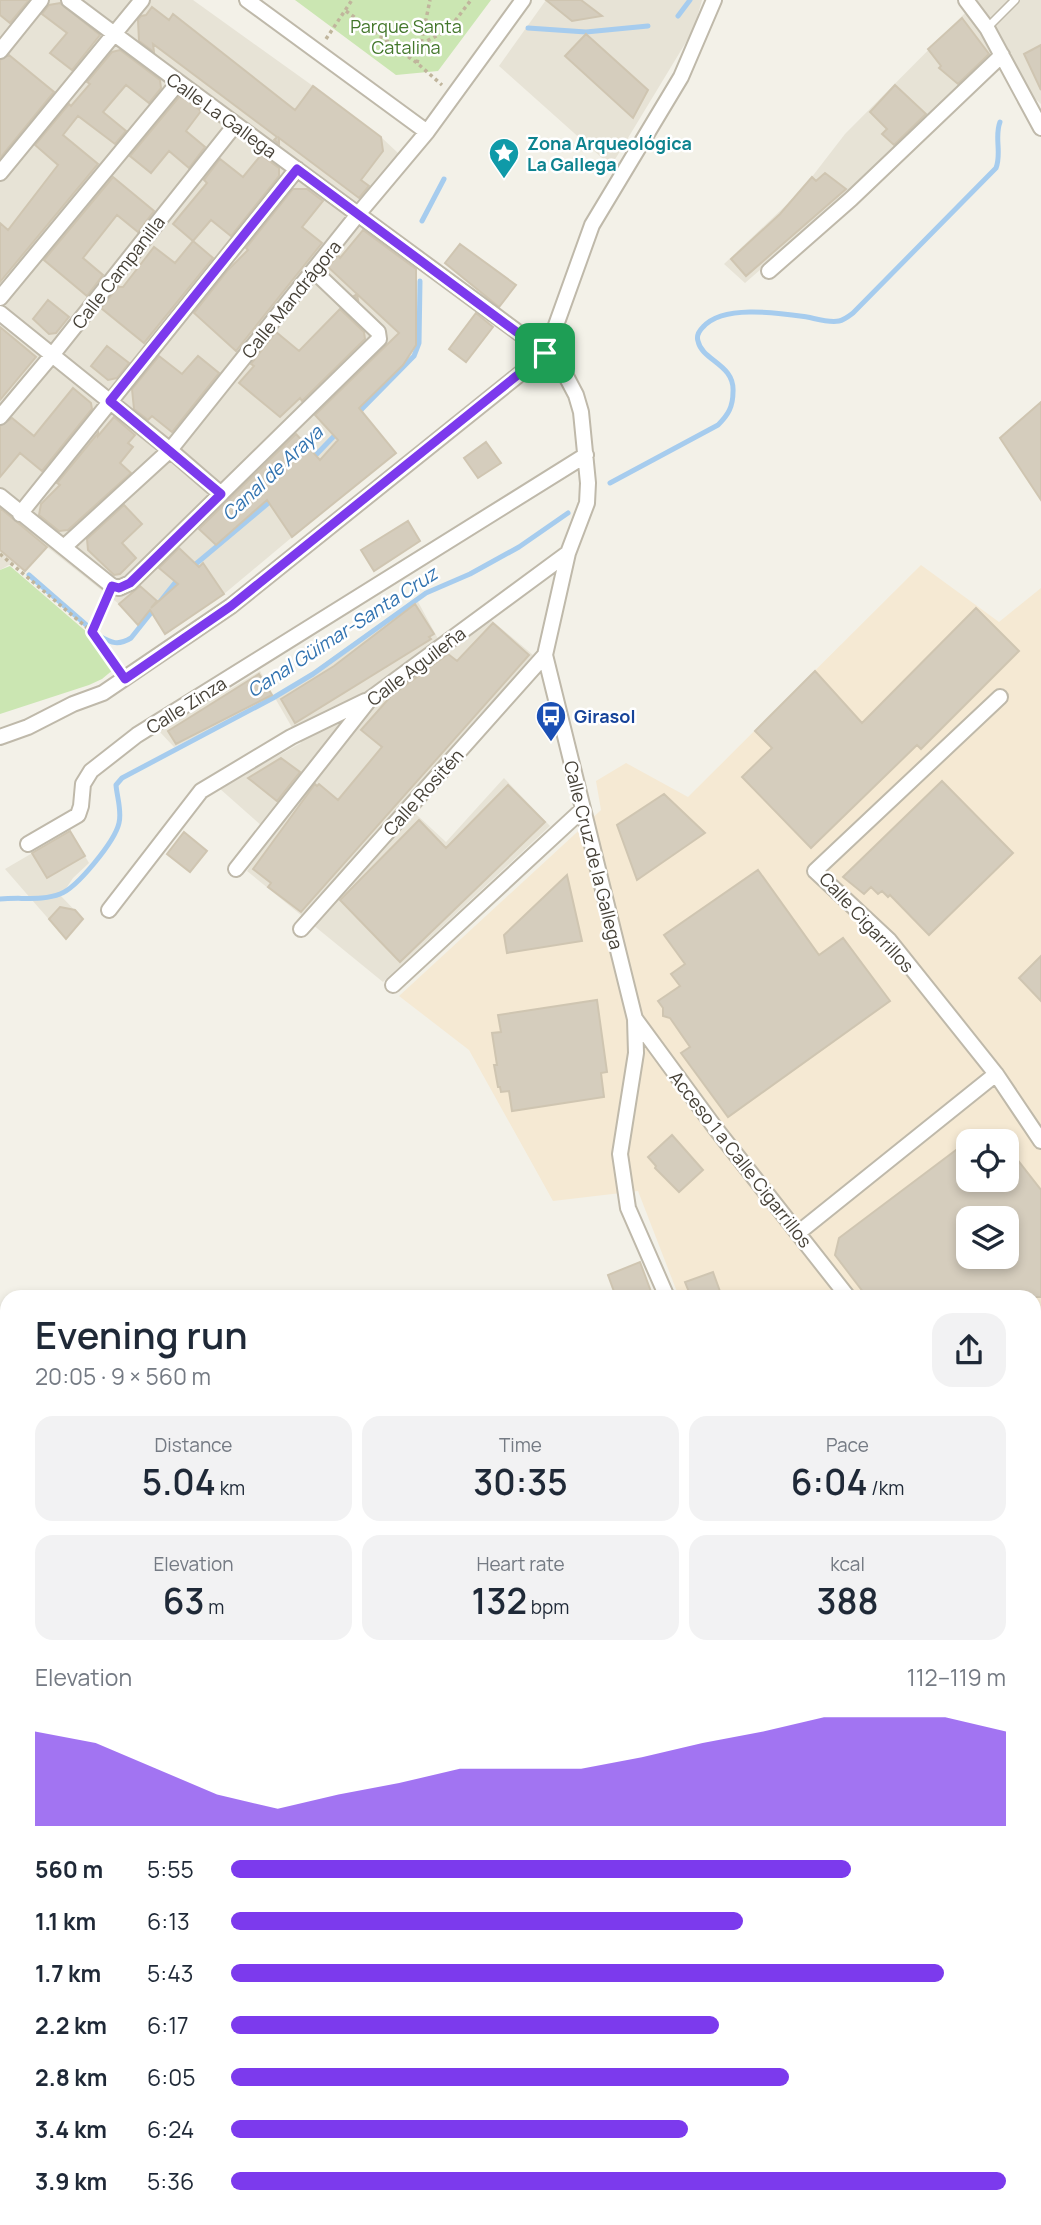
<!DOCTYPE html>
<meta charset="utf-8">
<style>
:root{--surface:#fff;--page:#f2f2f3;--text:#1f2937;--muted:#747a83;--accent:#7c3aed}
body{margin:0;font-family:Manrope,sans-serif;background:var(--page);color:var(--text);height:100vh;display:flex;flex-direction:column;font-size:26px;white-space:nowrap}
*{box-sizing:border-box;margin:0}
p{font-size:23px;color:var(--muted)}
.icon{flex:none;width:38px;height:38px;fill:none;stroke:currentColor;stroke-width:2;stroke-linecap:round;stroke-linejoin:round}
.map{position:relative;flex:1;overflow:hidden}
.panel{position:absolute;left:0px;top:1290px;width:1041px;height:936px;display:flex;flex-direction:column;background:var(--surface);border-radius:21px 21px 0 0;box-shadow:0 4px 10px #0003}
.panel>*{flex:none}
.controls{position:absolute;left:956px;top:1129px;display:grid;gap:14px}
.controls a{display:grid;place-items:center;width:63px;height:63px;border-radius:14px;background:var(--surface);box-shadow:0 4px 10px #0003;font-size:35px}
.pin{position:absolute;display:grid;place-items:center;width:60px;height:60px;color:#fff;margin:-30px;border-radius:14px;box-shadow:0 4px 10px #0006}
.round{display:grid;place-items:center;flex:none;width:74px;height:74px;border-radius:21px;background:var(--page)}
.overview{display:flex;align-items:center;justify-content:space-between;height:119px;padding:0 35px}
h1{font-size:38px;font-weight:600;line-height:52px}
.figures{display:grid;grid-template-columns:repeat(3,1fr);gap:10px;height:119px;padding:7px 35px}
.figures div{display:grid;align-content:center;border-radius:18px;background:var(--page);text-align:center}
.figures b{font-size:35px;font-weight:600}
.figures small{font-size:19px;font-weight:400}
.figures p{font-size:19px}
.chart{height:196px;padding:14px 35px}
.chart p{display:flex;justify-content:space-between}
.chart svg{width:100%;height:126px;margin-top:7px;fill:var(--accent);opacity:.7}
ul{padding:0 35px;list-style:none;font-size:23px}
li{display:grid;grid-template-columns:112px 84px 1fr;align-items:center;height:52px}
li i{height:18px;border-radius:9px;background:var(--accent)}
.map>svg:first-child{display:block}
.residential{fill:#e7e3d6}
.commercial{fill:#f5e9d3;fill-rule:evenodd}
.industrial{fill:#e6e2dc}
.green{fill:#cbe6b2}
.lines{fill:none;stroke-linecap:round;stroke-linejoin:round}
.stream{stroke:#a6ccee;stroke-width:5}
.building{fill:#d5cdbd;stroke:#cfc5b1;stroke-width:2;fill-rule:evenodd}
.lane-casing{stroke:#bfb9aa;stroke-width:10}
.street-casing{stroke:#bfb9aa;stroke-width:18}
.primary-casing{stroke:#e0c469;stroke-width:26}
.path{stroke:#c0b59c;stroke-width:3.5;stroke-dasharray:3.5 3.5;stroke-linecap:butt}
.lane{stroke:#fff;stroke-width:7}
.street{stroke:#fff;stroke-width:14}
.primary{stroke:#fbe599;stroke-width:23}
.route-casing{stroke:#fff;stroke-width:14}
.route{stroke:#7c3aed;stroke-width:9}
.labels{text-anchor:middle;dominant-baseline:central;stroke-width:5;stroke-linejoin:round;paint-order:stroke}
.park-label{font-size:18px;fill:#43772b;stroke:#fff}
.street-label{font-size:18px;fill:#464137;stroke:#fff}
.culture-label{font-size:18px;font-weight:bold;fill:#0d838f;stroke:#fff;text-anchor:start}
.transit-label{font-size:18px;font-weight:bold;fill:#164399;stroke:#fff;text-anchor:start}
.water-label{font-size:19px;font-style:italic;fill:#3273b0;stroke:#fff}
</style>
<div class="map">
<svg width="1041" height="2225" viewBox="0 0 1041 2225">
<rect width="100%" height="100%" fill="#f3f1e8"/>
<path class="residential" d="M0 0H193L313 86 381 137 398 153 345 215 416 269V345L411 355 372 396 297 533 224 594 166 634 151 613 138 625 119 604 47 547 25 571 14 562 0 570Z
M546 0H702L694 29 611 166 499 66Z
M978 0H1041V104L989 58 914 136 745 283 724 264 801 191 845 134Z
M416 598 444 650 490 619 533 655 404 803 446 842 504 778 550 826 383 982 247 871 271 834 219 788 301 743 275 698 174 747 159 731 260 671 275 698Z
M70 831 89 863 73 878 61 896 83 919 66 939 5 869Z
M59 2219H298L294 2225H54Z"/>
<path class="commercial" d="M921 565 999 622 1041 588V2161L1034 2170V1297H679L638 1191 553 1201 469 1050 399 996 601 810 596 781 626 763 688 797ZM968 1141H1006V1180H968ZM968 1218H1006V1256H968Z
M301 2219H999L994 2225H297Z"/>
<path class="industrial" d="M0 1629 7 1635V2164L0 2160Z"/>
<path class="green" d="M295 0H491L438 71 396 75Z
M10 566 89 634 114 669 102 679 89 685 0 714V570Z
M1041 2161V2225H994L999 2219H1034V2170Z"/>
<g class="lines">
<path class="stream" d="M678 16 690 0
M528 28 586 32 648 26
M422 221 444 179
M357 414 414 356 419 343 420 281
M313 458 338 432
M610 483 718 425C728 415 733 407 733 392 735 364 702 361 698 341 696 335 699 331 703 327 723 304 779 313 807 317 817 319 829 323 839 321 844 320 849 316 853 313L996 168C1002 153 994 137 1000 122
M191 568 272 500
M29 575 99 636C112 643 118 646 131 638L178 579
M0 899C19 897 43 901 60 894 77 888 115 841 119 823 122 811 117 797 116 785L122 778 273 698 313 674 426 593 470 574 519 547 568 513"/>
</g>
<path class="building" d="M0 0H29L10 23 0 15Z
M546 0H581L602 16 572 21Z
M60 3 100 35 72 70 50 53 67 33 42 14 49 5Z
M152 7 169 20 173 14 295 110 313 86 381 137 383 151 361 180 369 186 359 198 279 138V144L274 140 277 137 153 44 154 52 139 41 138 20 141 16 146 15Z
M962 18 989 54 958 84 939 68 941 66 928 49Z
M586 34 648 90 633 118 565 56Z
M1041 45V90L1024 54Z
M120 50 160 80 161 88 149 103 126 85 103 112 126 131 115 144 78 116 63 135 98 164 0 282V223L8 230 58 165 35 145 69 104 71 106 90 84 87 82 112 52Z
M9 55 54 92 0 158V60Z
M895 85 926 114 894 145 882 134 887 129 870 112Z
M179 97H183L201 111 186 131 205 147 189 168 169 151 151 173 130 156Z
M261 155 279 168V176L231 236 211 220 193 241 173 224 207 183 204 180 220 159 243 177Z
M825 173 846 189 746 276 731 259 780 214 812 177 816 181Z
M113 177 154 211 138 232 117 215 83 258 103 275 87 296 44 260Z
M293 189H307L323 201 302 227 322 243 236 351 194 313 228 270 248 250 246 248Z
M363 230 416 269V345L403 365 359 408 396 453 292 537 267 500 216 545 199 529 296 434 320 460 338 440 315 415 399 333 357 294 358 300 354 296 357 294 328 267 338 255 340 258Z
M193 241 213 258 144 343 101 308 118 287H123L154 247 175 263Z
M460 244 516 285 499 307 445 263Z
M48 300 69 317 56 333 49 334 33 319Z
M340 309 364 332 365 339 302 401 300 398 280 417 239 383 254 366 251 364 276 332 299 351Z
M476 313 493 327 466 362 449 349Z
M0 327 36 357 0 400Z
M107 346 129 363 117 378 108 380 91 366Z
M159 356 182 374 198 356 219 373 172 432 152 416 148 420 134 409 132 389Z
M73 388 91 403 92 409 42 471 20 453 0 477V426L12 418 34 436Z
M1041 402V500L1000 438Z
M114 417 135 435 128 443 133 447 120 463 131 473 68 530 59 531 39 515 41 504 60 485 57 483 98 433V436Z
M486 442 501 463 478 478 464 458Z
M124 505 142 524 122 543 136 558 120 574 114 575 88 550 87 539Z
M0 508 47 547 25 571 0 550Z
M408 521 420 541 374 571 361 550Z
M179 548 199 567 203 563 224 594 165 634 150 610 138 625 119 604 140 586 157 601 151 608 178 584 159 568Z
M415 604 434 634 429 637 431 639 295 723 281 699 334 666Z
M976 608 1019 651 921 749 917 745 811 848 742 777 772 748 755 731 815 671 862 723Z
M493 623 529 655 301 912 268 887 271 883 253 869 315 784 317 786 319 784 338 800 382 747 361 730 391 696 448 654 457 661Z
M259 674 272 695 176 744 168 731Z
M281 758 300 772 277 801 248 778Z
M942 781 1013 853 929 935 890 895 888 897 882 891 878 894 871 887 864 894 843 877Z
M508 785 545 822 400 962 340 900 419 820 446 848Z
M664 794 705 833 637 880 617 825Z
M70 831 85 856 47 878 32 853Z
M184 832 207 851 190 872 167 854Z
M758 870 819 955 843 938 890 1001 728 1117 681 1053 690 1047 670 1018 663 1016V1008L658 1001 680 986 671 974 685 964 664 935Z
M567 875 582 941 507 953 504 935Z
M60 907 75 910 83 919 66 939 49 919Z
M1041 956V1001L1019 978Z
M597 1000 607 1072 601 1073 604 1097 512 1111 509 1091 501 1092 500 1087H498L494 1065H497L492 1033 501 1032 498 1015Z
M672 1135 703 1170 679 1192 655 1168 656 1166 648 1157Z
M968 1141V1180H1006V1145L1041 1190V1297H867L835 1255 839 1238ZM968 1218H1006V1256H968Z
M640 1262 653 1297H616L608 1275Z
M713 1272 722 1297H691L685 1282Z"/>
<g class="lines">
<g class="lane-casing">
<path id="lane" d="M987 28 1015 0
M1034 1576 1041 1583"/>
</g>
<g class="street-casing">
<path id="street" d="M69 0C227 119 387 235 546 353L566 376 576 395 581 412 588 483 587 503 568 553 545 655 635 1019 636 1053 620 1154 628 1208 667 1297
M247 0 427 132
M966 0 987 28 1041 128
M0 51 41 0
M0 173 142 0
M769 271 851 199 1002 55
M0 298 178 83
M0 313 170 450 221 494
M546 353 592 225 681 77 714 0
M0 417 53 354 235 125
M0 496 112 586 119 588 130 583 379 339 378 332 314 271
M20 514 297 169
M64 547 170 450 359 213 427 132 523 0
M1000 697 815 871 889 940 996 1074 1041 1141
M0 737 28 727 73 704 103 693 231 606 546 353
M28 844 78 815 81 806 83 784 91 771 137 735 586 455
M236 869 370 699 568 553
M109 910 201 791 291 737 365 701
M301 929 545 655
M393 985 582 810
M636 1020 716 1129 848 1297
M798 1233 996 1074
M0 1589 7 1595
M1034 2081 1041 2088
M1034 2145 1041 2138
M0 2186 7 2191
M747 2219 758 2225
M45 2225 51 2219
M958 2225 964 2219"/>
</g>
<g class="primary-casing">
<path id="primary" d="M1034 1447 1041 1442
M265 2225 269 2219"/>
</g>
<path class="path" d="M346 11 417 63 442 85
M326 39 352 0
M421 44 448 30 471 0
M417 63 430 0
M0 554 92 632 117 666
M92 632 106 599"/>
<use href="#lane" class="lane"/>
<use href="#street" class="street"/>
<use href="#primary" class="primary"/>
</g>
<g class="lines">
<g class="route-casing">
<path id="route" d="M297 169 545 353 231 606 125 679 92 632 112 586 119 588 130 583 221 494 110 401Z"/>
</g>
<use href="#route" class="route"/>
</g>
<defs>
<g id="sight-pin" transform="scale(1.575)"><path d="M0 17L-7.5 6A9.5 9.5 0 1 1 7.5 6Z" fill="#0f9aa8" stroke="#fff"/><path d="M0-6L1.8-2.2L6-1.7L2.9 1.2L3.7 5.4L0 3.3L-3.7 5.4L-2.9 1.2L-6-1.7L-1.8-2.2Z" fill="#fff"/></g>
<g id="bus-pin" transform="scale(1.575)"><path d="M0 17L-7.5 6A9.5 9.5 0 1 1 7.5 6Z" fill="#1a4fb4" stroke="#fff"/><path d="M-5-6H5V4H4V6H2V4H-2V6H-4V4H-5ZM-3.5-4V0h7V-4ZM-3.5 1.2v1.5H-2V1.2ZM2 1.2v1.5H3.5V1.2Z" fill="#fff"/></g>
</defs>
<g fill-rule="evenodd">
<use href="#sight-pin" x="504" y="153"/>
<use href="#bus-pin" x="551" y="716"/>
</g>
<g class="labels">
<g class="park-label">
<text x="406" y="26">Parque Santa<tspan x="406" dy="21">Catalina</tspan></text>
</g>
<g class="street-label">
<text transform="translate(222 115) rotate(36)">Calle La Gallega</text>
<text transform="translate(118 272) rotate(-52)">Calle Campanilla</text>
<text transform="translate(291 299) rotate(-51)">Calle Mandrágora</text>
<text transform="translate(416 666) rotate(-37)">Calle Aguileña</text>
<text transform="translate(186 705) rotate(-32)">Calle Zinza</text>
<text transform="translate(423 792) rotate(-48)">Calle Rositén</text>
<text transform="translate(594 855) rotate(76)">Calle Cruz de la Gallega</text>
<text transform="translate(867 922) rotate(47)">Calle Cigarrillos</text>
<text transform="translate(741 1159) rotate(52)">Acceso 1 a Calle Cigarrillos</text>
</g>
<g class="culture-label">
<text x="527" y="143">Zona Arqueológica<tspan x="527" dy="21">La Gallega</tspan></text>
</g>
<g class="transit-label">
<text x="574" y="716">Girasol</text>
</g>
<g class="water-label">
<text transform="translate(272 473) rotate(-43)">Canal de Araya</text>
<text transform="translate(342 632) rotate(-33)">Canal Güímar-Santa Cruz</text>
</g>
</g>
</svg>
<div class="controls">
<a><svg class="icon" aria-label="locate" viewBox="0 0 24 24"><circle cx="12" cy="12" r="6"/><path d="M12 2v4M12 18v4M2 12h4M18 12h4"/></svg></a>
<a><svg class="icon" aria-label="layers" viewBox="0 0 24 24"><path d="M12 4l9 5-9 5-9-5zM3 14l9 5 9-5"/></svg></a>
</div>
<div class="pin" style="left:545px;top:353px;background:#1e9e55"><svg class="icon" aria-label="arrive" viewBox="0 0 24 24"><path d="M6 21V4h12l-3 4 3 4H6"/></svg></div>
<section class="panel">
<div class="overview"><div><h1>Evening run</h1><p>20:05 · 9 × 560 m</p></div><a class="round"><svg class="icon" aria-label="share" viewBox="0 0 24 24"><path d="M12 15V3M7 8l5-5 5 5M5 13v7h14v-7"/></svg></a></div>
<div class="figures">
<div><p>Distance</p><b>5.04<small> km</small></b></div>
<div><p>Time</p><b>30:35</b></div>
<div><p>Pace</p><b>6:04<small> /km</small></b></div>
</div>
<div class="figures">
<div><p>Elevation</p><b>63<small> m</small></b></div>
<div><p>Heart rate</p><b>132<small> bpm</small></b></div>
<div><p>kcal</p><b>388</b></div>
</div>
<div class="chart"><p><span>Elevation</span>112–119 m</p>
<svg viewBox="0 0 160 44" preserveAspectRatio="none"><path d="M0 44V11L10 15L20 24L30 33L40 38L50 33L60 29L70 24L80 24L90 24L100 20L110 15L120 11L130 6L140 6L150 6L160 11V44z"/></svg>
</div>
<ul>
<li><b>560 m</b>5:55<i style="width:80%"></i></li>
<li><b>1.1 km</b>6:13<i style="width:66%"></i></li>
<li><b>1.7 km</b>5:43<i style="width:92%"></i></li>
<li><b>2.2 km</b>6:17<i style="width:63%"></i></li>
<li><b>2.8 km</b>6:05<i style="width:72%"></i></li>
<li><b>3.4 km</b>6:24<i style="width:59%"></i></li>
<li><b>3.9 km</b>5:36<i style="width:100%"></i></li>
</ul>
</section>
</div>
